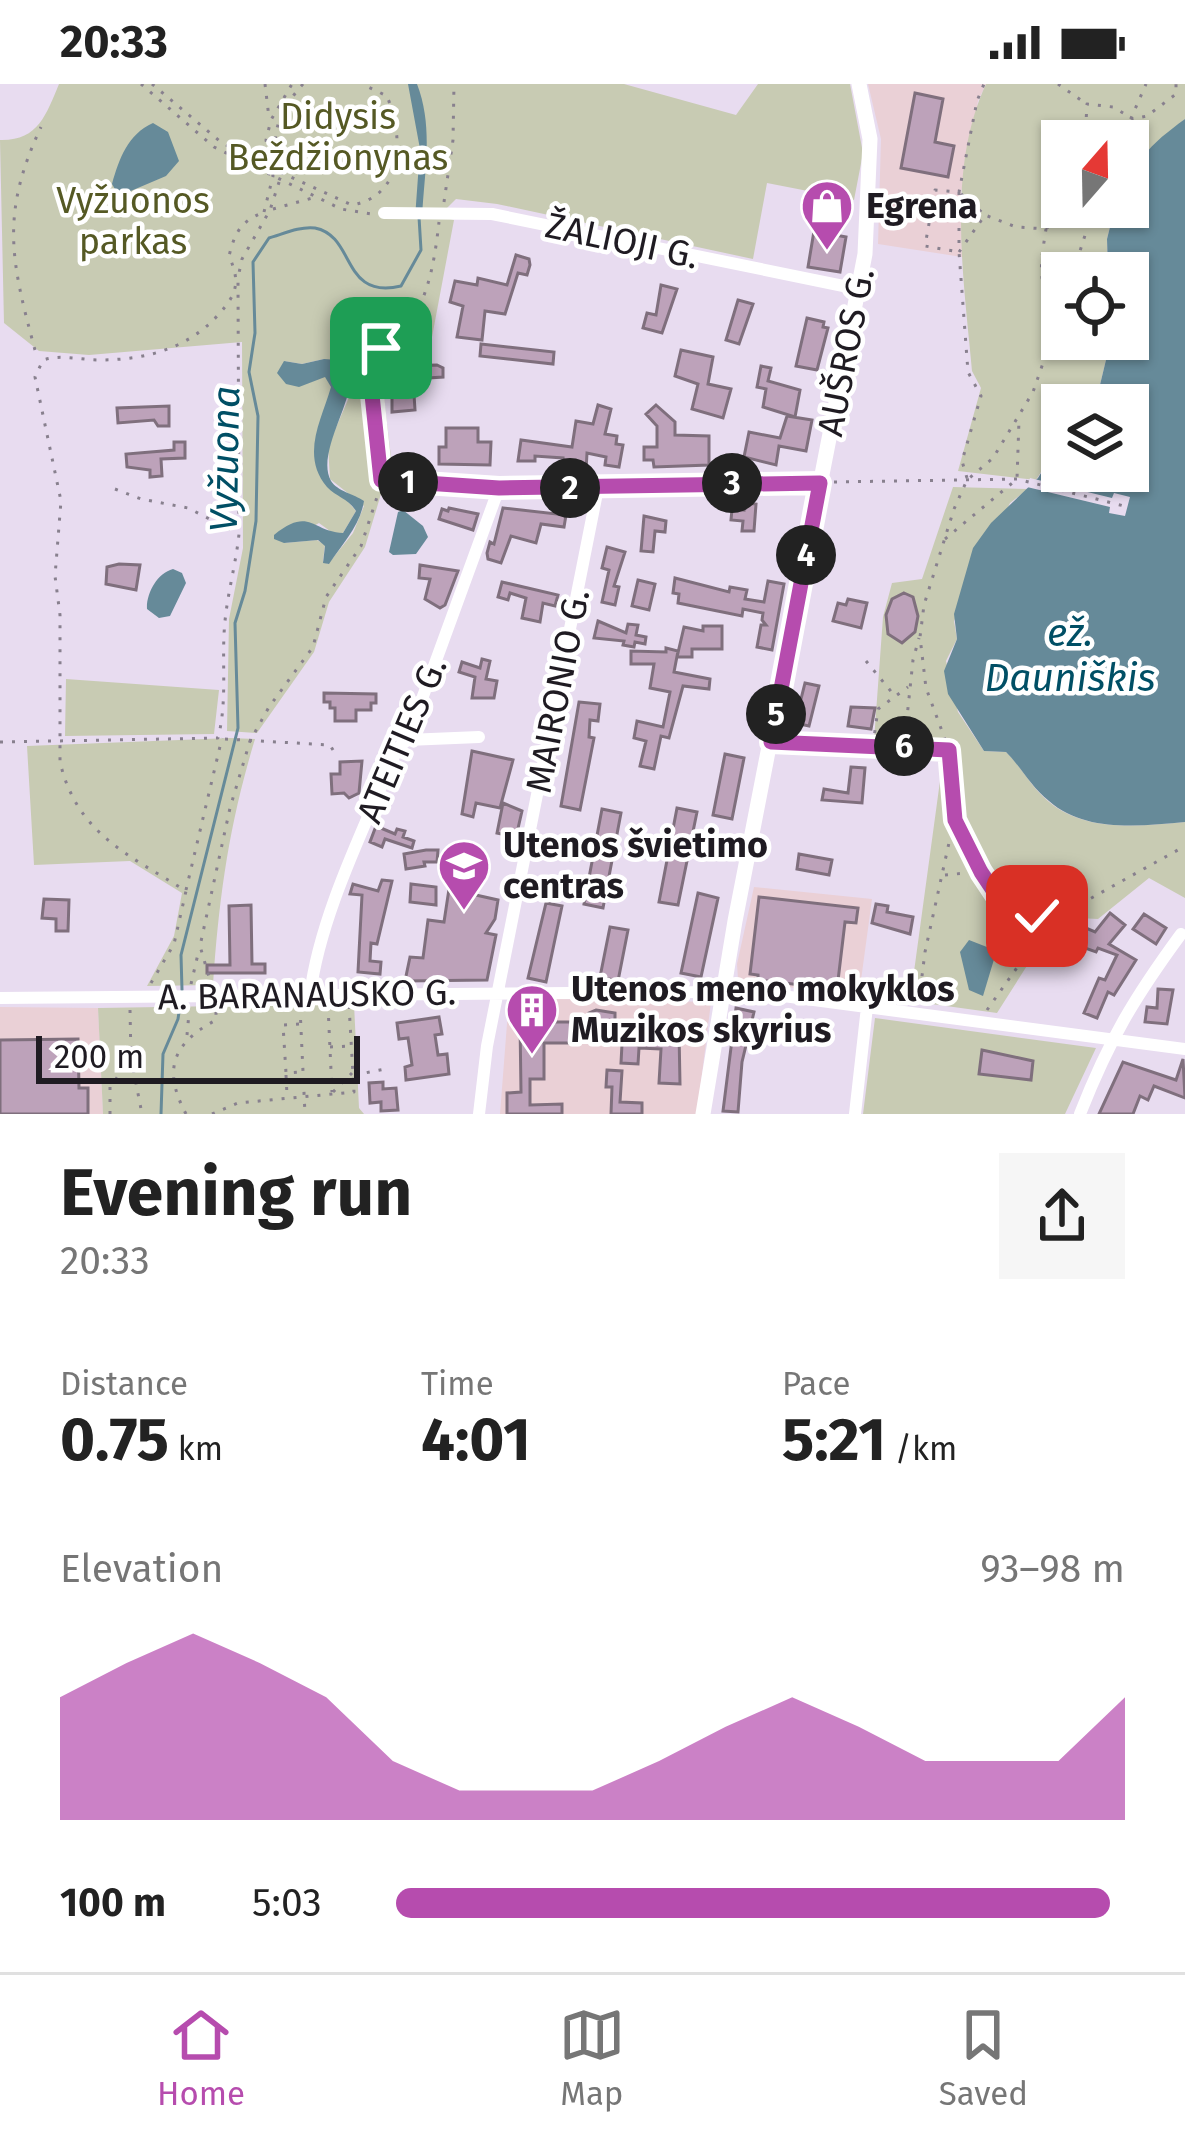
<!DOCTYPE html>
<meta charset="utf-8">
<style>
:root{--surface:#fff;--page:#f6f6f6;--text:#222;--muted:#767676;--line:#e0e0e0;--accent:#b64cae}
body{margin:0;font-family:"Fira Sans",sans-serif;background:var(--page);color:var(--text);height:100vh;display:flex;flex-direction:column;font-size:45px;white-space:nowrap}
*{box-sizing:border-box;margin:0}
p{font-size:39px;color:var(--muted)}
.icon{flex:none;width:66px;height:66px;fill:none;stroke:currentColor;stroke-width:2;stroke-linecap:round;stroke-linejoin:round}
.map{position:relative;height:1030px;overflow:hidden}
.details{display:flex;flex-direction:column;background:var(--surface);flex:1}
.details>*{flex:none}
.needle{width:78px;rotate:20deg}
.tools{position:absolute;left:1041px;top:36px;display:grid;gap:24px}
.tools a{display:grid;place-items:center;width:108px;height:108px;border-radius:0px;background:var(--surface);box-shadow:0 3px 9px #0004;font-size:60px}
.scale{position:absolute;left:36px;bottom:30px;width:324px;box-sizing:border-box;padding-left:12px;border:6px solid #1f1b22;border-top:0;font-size:33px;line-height:42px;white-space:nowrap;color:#1f1b22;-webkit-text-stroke:9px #fff;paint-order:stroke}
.pin{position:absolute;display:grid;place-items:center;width:102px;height:102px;color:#fff;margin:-51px;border-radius:24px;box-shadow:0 6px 18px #0006}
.km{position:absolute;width:60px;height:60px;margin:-30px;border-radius:50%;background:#222;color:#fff;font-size:33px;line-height:60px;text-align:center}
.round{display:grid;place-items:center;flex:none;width:126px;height:126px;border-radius:0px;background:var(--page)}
.head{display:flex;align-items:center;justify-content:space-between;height:204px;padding:0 60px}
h1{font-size:66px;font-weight:700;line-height:90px}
.figures{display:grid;grid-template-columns:repeat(3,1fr);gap:18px;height:204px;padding:12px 60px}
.figures div{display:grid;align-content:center}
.figures b{font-size:60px;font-weight:700}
.figures small{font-size:33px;font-weight:400}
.figures p{font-size:33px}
.chart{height:336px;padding:24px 60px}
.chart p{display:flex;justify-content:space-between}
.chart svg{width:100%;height:216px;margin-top:12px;fill:var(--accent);opacity:.7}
ul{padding:0 60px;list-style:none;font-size:39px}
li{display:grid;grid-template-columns:192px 144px 1fr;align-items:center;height:90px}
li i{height:30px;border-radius:15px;background:var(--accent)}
.status{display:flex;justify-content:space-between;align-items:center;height:84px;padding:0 60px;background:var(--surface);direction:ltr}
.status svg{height:33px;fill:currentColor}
.dock{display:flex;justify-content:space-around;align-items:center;height:168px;border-top:3px solid var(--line);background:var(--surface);font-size:33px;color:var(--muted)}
.dock a{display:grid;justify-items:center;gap:6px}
.dock .active{color:var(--accent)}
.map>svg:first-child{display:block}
.commercial{fill:#ead0d6}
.green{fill:#c8cbb3;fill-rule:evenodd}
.water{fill:#668a99}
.pier{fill:#e8dcf0}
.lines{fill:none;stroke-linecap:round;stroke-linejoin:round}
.stream{stroke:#668a99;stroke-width:3}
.building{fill:#bda2ba;stroke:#7f6f7d;stroke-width:3}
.path{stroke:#88808e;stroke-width:3;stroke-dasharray:3 9;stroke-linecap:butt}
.minor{stroke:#fff;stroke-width:12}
.tertiary{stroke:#fff;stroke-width:15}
.route-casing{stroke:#fff;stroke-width:24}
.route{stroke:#b64cae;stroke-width:15}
.labels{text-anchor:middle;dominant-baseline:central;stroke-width:9;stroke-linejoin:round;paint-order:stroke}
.park-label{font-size:36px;fill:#555924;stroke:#fff}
.poi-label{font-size:36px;font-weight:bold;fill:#1f1b22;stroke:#fff;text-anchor:start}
.street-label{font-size:36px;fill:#1f1b22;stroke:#fff}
.water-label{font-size:39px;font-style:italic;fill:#004f65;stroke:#fff}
</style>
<div class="status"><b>20:33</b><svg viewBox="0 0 49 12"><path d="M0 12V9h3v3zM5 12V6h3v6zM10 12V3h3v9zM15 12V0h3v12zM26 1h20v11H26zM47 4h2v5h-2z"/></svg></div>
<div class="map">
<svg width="1185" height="1030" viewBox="0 0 1185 1030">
<rect width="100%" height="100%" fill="#e8dcf0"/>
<path class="commercial" d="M868 0H986L978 17 961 109 962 173 878 160 881 55Z
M754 803 872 815 859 911 743 898 738 895 737 880Z
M509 914 711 918 697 1030H500Z
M0 923 98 924 103 1030H0Z"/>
<path class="green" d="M59 0H624L736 31 758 0H850L863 69 854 116 767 99 753 175 497 120 456 115 439 132 454 136 429 269 383 275 380 280 393 390 384 400 365 463 329 518 314 568 257 649 227 647 229 535 243 464 242 258 89 271 39 267 4 239 0 56C38 57 46 31 59 0ZM324 275 350 311 328 362 330 395 364 422 353 449 328 480 323 477 325 461 317 456 284 459 319 439 334 450 343 449 356 427 317 381 332 303 326 293 284 277 302 280Z
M986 0H1185V35L1143 72 1128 96V57H1062V123H1115L1107 155 1108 189H1062V255H1111L1099 305 1091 321H1062V355L1036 396 958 387 981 304 972 287C964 196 946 86 986 0Z
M953 403 1028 405 1010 419 954 537 957 555 946 577 958 628 984 667 1006 668C1021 682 1031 703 1048 717 1085 749 1140 742 1185 738V814L1149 794 1098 835 1058 833 997 929 910 917 943 675 873 670 883 533 892 499 922 495Z
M66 595 219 606 214 650 65 652Z
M230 654 255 655C229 741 219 812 213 901L147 902 174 852 182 809 130 777 34 781 27 662Z
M354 920 359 1024 364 1030H103L98 924Z
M875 934 1096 964 1065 1030H863Z"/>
<path class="water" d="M408 0H417C434 44 424 89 422 134H415L420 65Z
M1185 35V738C1141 742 1085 749 1049 717 1031 703 1021 683 1006 668L984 667 948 610 944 587 957 555 954 530 973 464 991 439 1038 394 1062 355V387H1128V321H1091L1099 305 1111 255H1128V189H1108L1107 155 1115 123H1128C1128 79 1151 60 1185 35Z
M153 39 168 48 179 77 166 92 119 112 112 100C119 75 128 50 153 39Z
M324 275C389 276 310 360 331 397 337 407 354 410 364 417 360 442 343 459 329 480L323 479 325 462 318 456 284 459 274 455V451C310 422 312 448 343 449L356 427C348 414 336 413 327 403 300 371 322 335 331 303L325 293 299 303 286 300 277 289 284 277 302 280Z
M403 426 423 442 428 453 416 470 393 471 389 468 398 428Z
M173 485 182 489 186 499 170 532 159 534 147 525C146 510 157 489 173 485Z
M969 856 992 865 995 872 983 912 969 906 960 868Z"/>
<path class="pier" d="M1030 394 1112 414 1114 409 1130 413 1125 432 1109 429 1110 423 1027 403Z"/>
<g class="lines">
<path class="stream" d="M182 906 181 871 238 644 235 539 245 507 256 437 258 332 249 288 255 249 253 178 269 154C283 150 300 142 315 144 356 152 341 216 401 202L421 166 419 133
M161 1030 163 970 178 935 181 915"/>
</g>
<path class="building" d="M915 9 943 15 935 58 954 62 948 93 901 84Z
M814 147 846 153 840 188 808 183Z
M516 171 529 175 530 181 527 191 518 189 505 230 485 227 482 256 457 253 463 222 450 218 455 197 477 201 478 194 507 201Z
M661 201 677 205 662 249 643 244 647 229 656 231Z
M738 216 753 220 739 260 726 256Z
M807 234 824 238 823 243 828 244 817 286 796 282Z
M481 260 554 268 553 280 480 272Z
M681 266 713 273 708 300 731 305 723 334 692 325 698 300 675 292Z
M437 281 443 284V293L413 295 415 326 392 328V282Z
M761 282 771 284 768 297 800 306 795 333 763 323 766 305 757 303Z
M598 321 611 325 605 350 617 352 616 360 623 361 619 383 605 381 606 373 587 369 586 387 562 385 563 374 535 372V377H518L521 356 572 363 576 337 593 340Z
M656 321 675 338V351L709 352V381L654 383 653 376H644V363H657V342L646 330Z
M169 322V342H158L154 336 118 339 117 324Z
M787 332 812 336 806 367 779 362 776 381 744 373 749 348 780 354Z
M446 344H478V358H491L490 381 439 380V363H446Z
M174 358H185V374L161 375 162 392 150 393V386L127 383 126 370 174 366Z
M744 419 756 420 754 447H742L743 437 731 436 732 425 744 426Z
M449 424 478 430 473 446 439 435 442 425 448 427Z
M503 424 566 431 564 443 541 440 536 459 511 452 501 479 488 475 487 469 490 458 494 460Z
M644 432 666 437 665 448 655 447 653 468 641 467Z
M607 463 625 468 614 502 619 503 615 521 602 518 609 486 602 484Z
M119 480 140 481 136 506 106 500 107 483Z
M420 481 458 487 445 521 440 524 425 515 430 495 419 494Z
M675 494 729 508 730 503 747 506 745 515 764 518 768 497 784 500 772 566 757 563 761 541H766L762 536 763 529 743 525 742 532 678 519 679 510 673 509Z
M638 496 655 500 649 526 632 522Z
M502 498 558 511 555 522 543 519 540 538 522 534 526 514 510 509 508 516 498 513Z
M904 509 913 513 918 532 915 548 902 559 888 550 886 531 892 515Z
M848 515 867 519 861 544 833 537 838 519 846 521Z
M598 537 626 549 628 540 638 541 636 551 646 553 645 560 635 558 634 563 623 561 624 557 594 554Z
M703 542H722V565H692V573H677L684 543 703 547Z
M666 564 678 567 674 588 710 595 709 605 683 602 669 654 661 652 654 685 640 682 646 657 634 654 637 637 663 643 670 608 650 604 654 580H631V567L666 568Z
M482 575 490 577 486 595 497 597 494 614H472L475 593 459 588 462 578 480 584Z
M805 599 819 602 809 642 795 639Z
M324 609 376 610V619H371V626H356V637H335V624H330V618H324Z
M579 618 600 620 598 637 590 636 589 653 594 654 580 726 561 722Z
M851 623 875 624 871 645 848 642Z
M472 667 513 676 500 724 476 719 473 733 462 730Z
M725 670 744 674 732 735 713 731Z
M362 677 359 709 349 714 344 709 332 710 331 690H340V678Z
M851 683 865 684 862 719 822 716 824 705 848 709Z
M503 719 522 727 516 753 497 749Z
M677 724 697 728 678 821 659 818Z
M602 725 621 729 603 824 584 820Z
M376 742 395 750 397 745 405 747 403 753 414 757 412 764 385 755 382 763 370 758Z
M426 766H438L437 778H424L425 782 406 785 404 770Z
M799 770 832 776 829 791 797 785Z
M382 796 392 797 377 860 371 859 370 877 381 878 380 890 358 888 362 811 350 810 353 800 378 807Z
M411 800 436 803V821L410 818Z
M449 805 498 816 495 835 486 849 496 851 487 896 405 897 410 873 423 874 428 836 444 838Z
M698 809 718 814 701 893 681 889Z
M759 813 858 824 856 839 845 838 837 905 758 896V891L750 890Z
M44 815 69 816 68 847H56V835L42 834Z
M546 819 562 822 546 898 528 894Z
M876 820 888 822 887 828 913 833 910 850 872 839Z
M251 821 252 880H265V889H207V881H230L229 822Z
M1110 829 1125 841 1109 860 1136 876 1114 911 1108 908 1097 934 1084 929 1099 894 1105 896 1117 871 1098 864 1096 868 1082 863 1085 857 1067 850 1072 838 1095 848Z
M1144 830 1166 844 1156 860 1133 845Z
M610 843 628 846 618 897 600 893Z
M1158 905 1173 906 1167 940 1145 938 1147 923 1157 924Z
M736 924 754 928 742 978 738 1028 723 1027Z
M596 926 615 929V946H576V959H544V995H530V1021L562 1020V1030H507V1009L521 1008 520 938H589V929Z
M439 933 442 950 435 951 438 971 447 970 449 990 406 996 405 983 412 981 408 954 399 955 397 939Z
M623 941 679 948 680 1000 659 999 661 965 639 964 638 980 621 979Z
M78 955 79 1004H88V1030H0V956Z
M982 966 1033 977 1031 996 979 990Z
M1183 975 1185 1014 1154 1002 1148 1016 1140 1012 1133 1030H1099L1123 978 1176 996Z
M607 986 622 987 620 1018 642 1019V1030H611L612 1003H606Z
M383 998V1005L396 1004 398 1026 381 1027V1018L370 1019 369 999Z"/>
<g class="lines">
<path class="path" d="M141 0 214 63 341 125 371 130
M152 0 222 59 282 89 270 126 242 175 239 189
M265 0 269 34
M303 0C279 27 267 53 282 89L352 121C406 111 403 52 387 12L362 0
M1058 0 1085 19
M1085 57 1087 20 1113 23 1133 35 1147 32 1176 10V0
M1121 57 1146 0
M959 108V168L985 131 1016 143 1046 145C1041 178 1035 203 1059 229
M961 110 985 131
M444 118 453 56 454 0
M273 125 316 113
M264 128 273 92 266 56 271 36 292 0
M1047 144 1070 123
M1073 189 1094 123
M35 266C11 177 0 130 41 43
M381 383C379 354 364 306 372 279 377 262 393 257 404 245 429 218 435 173 439 138
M967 394 962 377 981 312 968 288 959 168 925 162 935 106 959 108 977 17 984 0
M834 398 1017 395 1124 422
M115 405 141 415 188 424 237 449
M945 455 1017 395 1019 336
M866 577 894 611
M225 655 330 661 333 666
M0 658 218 654C228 615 221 576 225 537 228 507 236 479 239 450L238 198
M785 659 949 666
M873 661 878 625 908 603
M904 662 913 576 919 554
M955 737C982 789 994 842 1063 826
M945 791 977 788
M186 806 222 654
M151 899 174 860 186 807C129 771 77 750 60 678V531L55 492 61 417 35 293 43 276C62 270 80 276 99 276 145 276 188 265 219 230 238 209 240 197 229 172 235 148 241 137 264 128
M191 900 198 870
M212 903 200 862 230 724 250 657 269 623 313 563 326 513 361 462 380 404
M919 916 925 868 954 736 949 666 926 604 920 553 924 521 954 425 967 396 993 374 1033 308 1062 224
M328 922 332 1008
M300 924 305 1030
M130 926 131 974 142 1030
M987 926 1050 837 1185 762
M299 940 283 941 286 989 302 988
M187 951 189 929
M330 963 350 962
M286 991 287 1011
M355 991 390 984
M333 1008 352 989
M110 1030V1003L130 976
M186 1030C162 985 173 959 216 936V924
M212 1030 238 1019 354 1008 349 921"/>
<path class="minor" d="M384 129 492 130 858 205
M381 396 499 404 820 399
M407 656 479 653
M310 911C320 830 366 741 397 665L407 656 499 404
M0 914 696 908 722 904 1185 965
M479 1030 487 962 598 404
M855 1030 867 923
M1080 1030C1109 956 1134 914 1181 850"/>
<path class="tertiary" d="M703 1030 735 837 865 170 870 55 859 0"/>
</g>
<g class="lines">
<g class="route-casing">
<path id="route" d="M381 264 370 292 381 396 499 404 820 399 771 658 949 666 955 736 981 788 997 812 1017 827 1037 832"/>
</g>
<use href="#route" class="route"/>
</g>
<defs>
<g id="shop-pin" transform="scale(2.7)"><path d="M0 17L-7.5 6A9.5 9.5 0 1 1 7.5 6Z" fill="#b64cae" stroke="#fff"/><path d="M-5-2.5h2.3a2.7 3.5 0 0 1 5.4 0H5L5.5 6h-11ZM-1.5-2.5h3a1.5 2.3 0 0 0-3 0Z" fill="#fff"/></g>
<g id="school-pin" transform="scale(2.7)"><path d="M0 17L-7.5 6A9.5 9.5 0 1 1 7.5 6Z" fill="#b64cae" stroke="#fff"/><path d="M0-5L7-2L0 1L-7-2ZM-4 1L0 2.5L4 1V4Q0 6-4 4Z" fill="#fff"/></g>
<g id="building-pin" transform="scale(2.7)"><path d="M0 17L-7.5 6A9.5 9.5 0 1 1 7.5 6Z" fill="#b64cae" stroke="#fff"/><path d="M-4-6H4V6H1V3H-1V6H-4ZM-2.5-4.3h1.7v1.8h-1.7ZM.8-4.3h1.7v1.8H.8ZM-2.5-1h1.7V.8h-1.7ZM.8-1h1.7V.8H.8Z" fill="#fff"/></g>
</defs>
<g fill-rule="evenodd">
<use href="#shop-pin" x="827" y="122"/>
<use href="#school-pin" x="464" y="782"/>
<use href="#building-pin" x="532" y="926"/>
</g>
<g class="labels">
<g class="park-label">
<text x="338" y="33">Didysis<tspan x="338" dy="41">Beždžionynas</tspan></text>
<text x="133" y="117">Vyžuonos<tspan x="133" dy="41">parkas</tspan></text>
</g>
<g class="poi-label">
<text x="866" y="122">Egrena</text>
<text x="503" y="761">Utenos švietimo<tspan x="503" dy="41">centras</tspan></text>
<text x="571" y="905">Utenos meno mokyklos<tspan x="571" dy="41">Muzikos skyrius</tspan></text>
</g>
<g class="street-label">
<text transform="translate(622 157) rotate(12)">ŽALIOJI G.</text>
<text transform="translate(846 268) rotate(-79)">AUŠROS G.</text>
<text transform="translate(558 607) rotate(-79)">MAIRONIO G.</text>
<text transform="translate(402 656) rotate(-67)">ATEITIES G.</text>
<text transform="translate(307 911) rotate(-1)">A. BARANAUSKO G.</text>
</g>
<g class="water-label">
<text transform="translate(225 375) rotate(-89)">Vyžuona</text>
<text x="1070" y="549">ež.<tspan x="1070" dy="45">Dauniškis</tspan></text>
</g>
</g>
</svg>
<div class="tools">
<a><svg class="needle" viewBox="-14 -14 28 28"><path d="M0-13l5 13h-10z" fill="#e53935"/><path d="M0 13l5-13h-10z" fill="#767676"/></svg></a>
<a><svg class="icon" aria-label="locate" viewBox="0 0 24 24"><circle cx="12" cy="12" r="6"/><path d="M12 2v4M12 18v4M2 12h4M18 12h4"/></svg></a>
<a><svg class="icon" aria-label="layers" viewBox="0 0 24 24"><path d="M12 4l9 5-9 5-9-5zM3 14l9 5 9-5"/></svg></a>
</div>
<div class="scale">200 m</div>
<div class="pin" style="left:381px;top:264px;background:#1e9e55"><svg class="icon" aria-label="arrive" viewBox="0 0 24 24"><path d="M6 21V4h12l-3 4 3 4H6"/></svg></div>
<div class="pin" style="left:1037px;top:832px;background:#d93025"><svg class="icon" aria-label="check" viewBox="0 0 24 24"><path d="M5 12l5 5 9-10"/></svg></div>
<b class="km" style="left:408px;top:398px">1</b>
<b class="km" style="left:570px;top:404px">2</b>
<b class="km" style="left:732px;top:399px">3</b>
<b class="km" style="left:806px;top:471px">4</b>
<b class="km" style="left:776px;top:630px">5</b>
<b class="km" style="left:904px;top:662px">6</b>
</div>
<section class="details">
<div class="head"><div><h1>Evening run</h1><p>20:33</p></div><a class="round"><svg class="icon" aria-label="share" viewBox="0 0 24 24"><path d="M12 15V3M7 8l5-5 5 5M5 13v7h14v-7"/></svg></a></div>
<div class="figures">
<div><p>Distance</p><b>0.75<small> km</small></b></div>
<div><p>Time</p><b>4:01</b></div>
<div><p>Pace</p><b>5:21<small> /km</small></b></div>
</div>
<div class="chart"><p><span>Elevation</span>93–98 m</p>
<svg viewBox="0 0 160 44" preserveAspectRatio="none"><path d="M0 44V19L10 12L20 6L30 12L40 19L50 32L60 38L70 38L80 38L90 32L100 25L110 19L120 25L130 32L140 32L150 32L160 19V44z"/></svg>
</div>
<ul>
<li><b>100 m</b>5:03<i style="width:98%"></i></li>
</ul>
</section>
<nav class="dock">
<a class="active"><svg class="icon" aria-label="home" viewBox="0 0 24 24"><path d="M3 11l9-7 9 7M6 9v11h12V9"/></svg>Home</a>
<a><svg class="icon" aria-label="map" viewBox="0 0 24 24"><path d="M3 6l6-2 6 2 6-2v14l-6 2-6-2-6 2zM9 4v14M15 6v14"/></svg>Map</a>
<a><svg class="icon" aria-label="saved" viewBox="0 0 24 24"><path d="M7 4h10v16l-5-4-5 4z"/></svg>Saved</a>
</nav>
